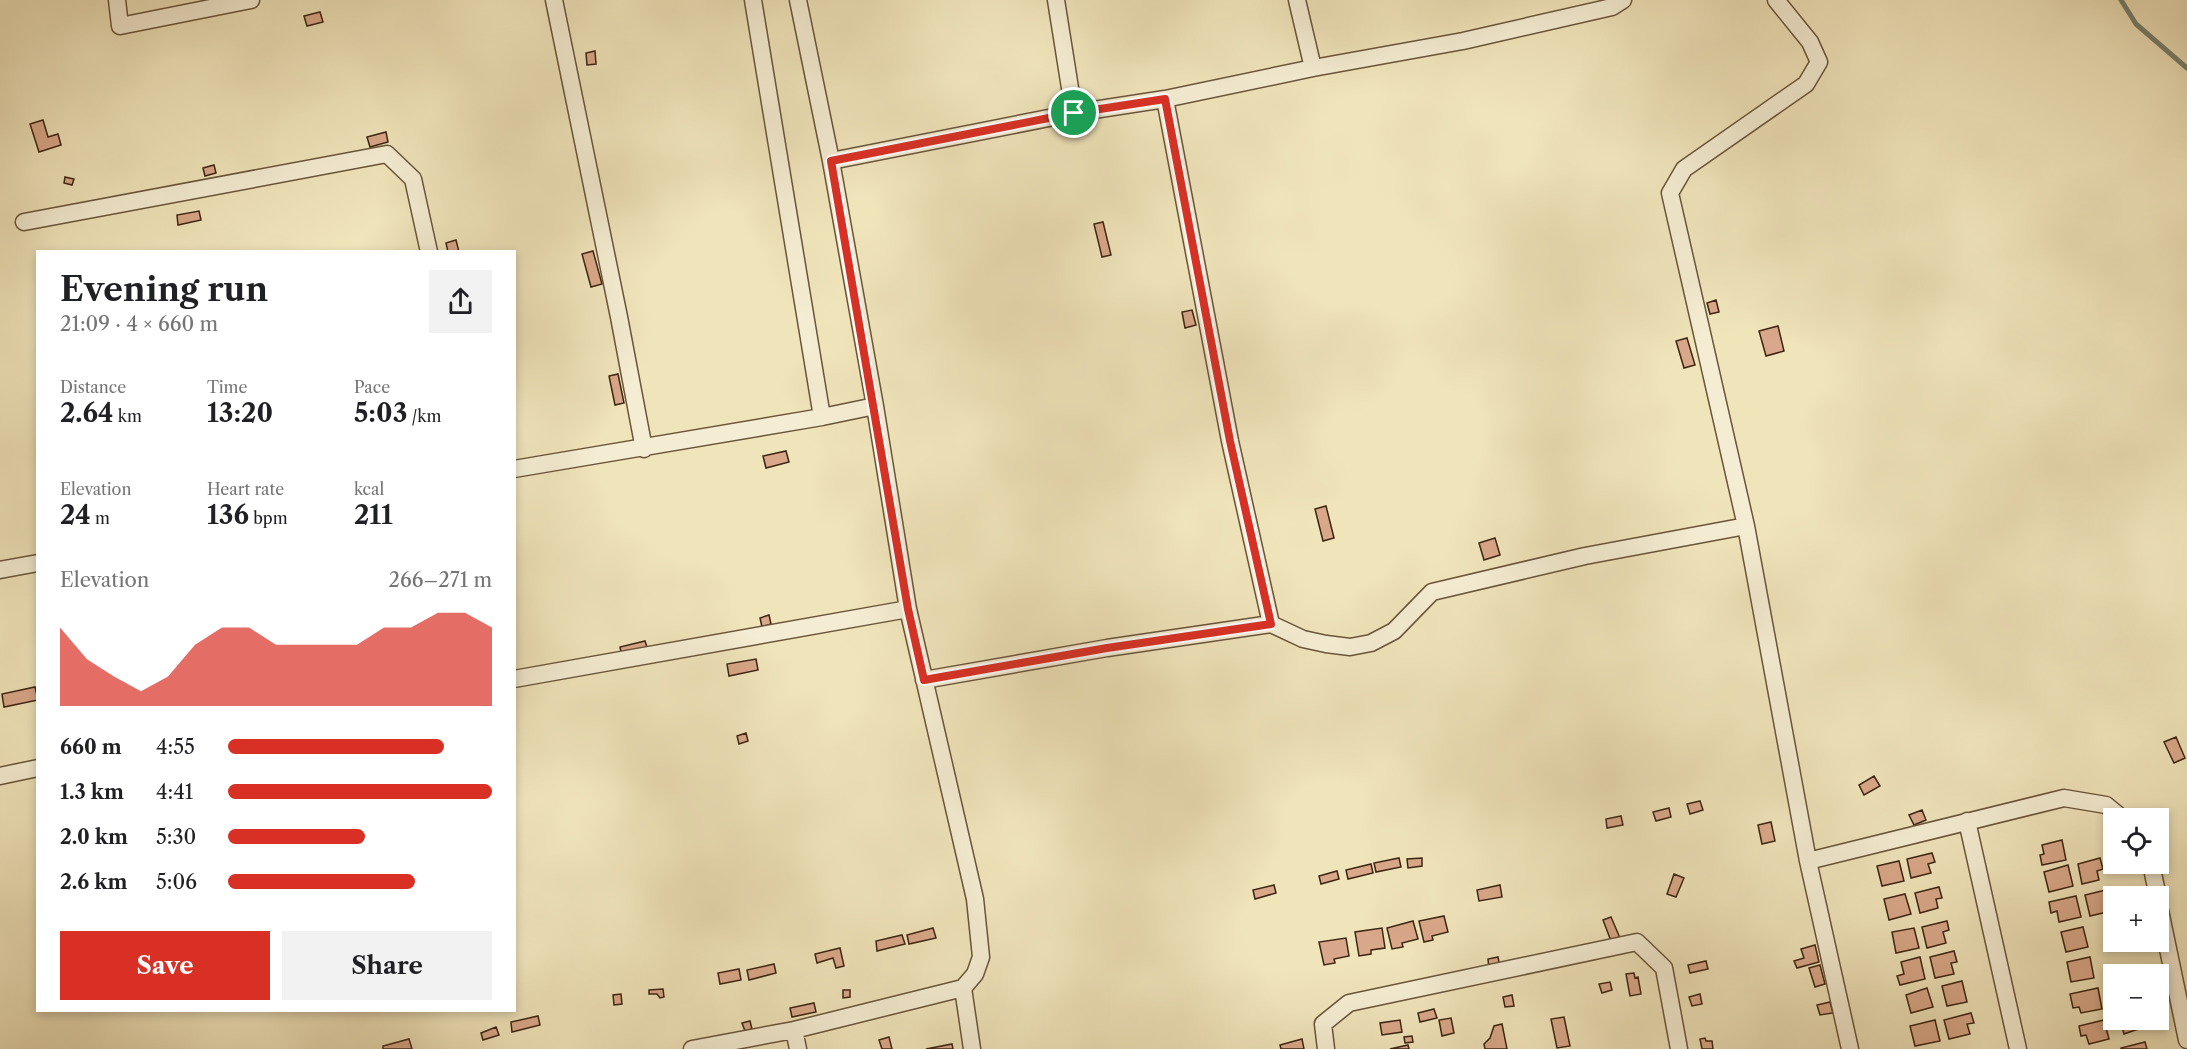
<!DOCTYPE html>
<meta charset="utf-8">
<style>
:root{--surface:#fff;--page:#f2f2f2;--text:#202124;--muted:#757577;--accent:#d93025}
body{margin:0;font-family:"Libre Caslon Text",serif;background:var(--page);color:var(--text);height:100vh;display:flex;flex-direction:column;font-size:22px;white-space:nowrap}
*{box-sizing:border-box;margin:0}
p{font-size:20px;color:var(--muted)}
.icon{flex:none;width:33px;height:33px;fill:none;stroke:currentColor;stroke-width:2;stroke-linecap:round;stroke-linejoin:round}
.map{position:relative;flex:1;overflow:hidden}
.sheet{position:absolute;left:36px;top:250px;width:480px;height:762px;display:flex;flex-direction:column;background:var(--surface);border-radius:0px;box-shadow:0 3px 9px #0003}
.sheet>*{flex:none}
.fabs{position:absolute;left:2103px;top:808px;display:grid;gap:12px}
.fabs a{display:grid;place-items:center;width:66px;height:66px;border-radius:0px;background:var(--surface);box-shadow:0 3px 9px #0003;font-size:30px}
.pin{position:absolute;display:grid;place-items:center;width:51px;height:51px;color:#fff;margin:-26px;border:3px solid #fff;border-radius:50%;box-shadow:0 2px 6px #0007}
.round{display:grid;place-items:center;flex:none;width:63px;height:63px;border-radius:0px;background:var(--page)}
.summary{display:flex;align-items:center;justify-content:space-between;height:102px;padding:0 24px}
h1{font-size:33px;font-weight:700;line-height:45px}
.metrics{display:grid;grid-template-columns:repeat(3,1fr);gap:9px;height:102px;padding:6px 24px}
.metrics div{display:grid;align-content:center}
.metrics b{font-size:26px;font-weight:700}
.metrics small{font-size:16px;font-weight:400}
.metrics p{font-size:16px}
.chart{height:168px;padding:12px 24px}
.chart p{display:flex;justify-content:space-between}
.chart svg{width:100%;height:108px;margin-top:6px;fill:var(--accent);opacity:.7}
.action{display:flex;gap:12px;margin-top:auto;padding:12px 24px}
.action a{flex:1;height:69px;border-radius:0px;background:var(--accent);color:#fff;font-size:24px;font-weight:700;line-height:69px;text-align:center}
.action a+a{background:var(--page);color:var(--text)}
ul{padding:0 24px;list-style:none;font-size:20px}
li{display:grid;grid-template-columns:96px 72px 1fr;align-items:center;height:45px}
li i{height:15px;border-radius:8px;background:var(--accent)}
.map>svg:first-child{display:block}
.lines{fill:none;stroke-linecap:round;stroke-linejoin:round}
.stream{stroke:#75816e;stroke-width:5}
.building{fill:#d9a88a;stroke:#3c250f;stroke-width:1.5}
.street-casing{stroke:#69553a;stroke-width:19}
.street{stroke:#f5edd3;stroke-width:16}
.route-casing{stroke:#fff;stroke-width:12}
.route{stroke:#d93025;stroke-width:8}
</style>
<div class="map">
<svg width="2187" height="1049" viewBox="0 0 2187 1049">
<rect width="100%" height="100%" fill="#f0e4bb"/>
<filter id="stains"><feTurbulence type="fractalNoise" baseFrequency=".00333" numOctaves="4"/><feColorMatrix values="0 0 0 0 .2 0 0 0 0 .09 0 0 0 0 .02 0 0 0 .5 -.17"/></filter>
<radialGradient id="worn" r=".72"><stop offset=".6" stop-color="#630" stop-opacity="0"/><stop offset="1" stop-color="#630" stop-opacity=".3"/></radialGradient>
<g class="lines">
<path class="stream" d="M2121 0 2136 24 2187 68"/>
</g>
<path class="building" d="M320 12 323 22 307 26 304 16Z
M595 51 596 64 587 65 586 53Z
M43 120 48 137 58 134 61 145 39 152 30 124Z
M386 132 388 142 370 147 367 137Z
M214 165 216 173 205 176 203 168Z
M65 177 74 179 72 185 64 183Z
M199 211 201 220 178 225 177 215Z
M1103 222 1111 255 1102 257 1094 224Z
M456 240 459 252H448L446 243Z
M593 251 602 284 591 287 582 254Z
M1716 300 1719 312 1710 314 1707 303Z
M1192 310 1196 325 1185 328 1182 312Z
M1778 326 1784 351 1766 356 1759 331Z
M1687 338 1695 365 1684 368 1676 341Z
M618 374 624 403 615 405 609 376Z
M786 451 789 462 766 468 763 456Z
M1326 506 1334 538 1323 541 1315 509Z
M1495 538 1500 555 1484 560 1479 543Z
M769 615 771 624 762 627 760 618Z
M645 641 648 650 622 657 620 647Z
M756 659 758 670 729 676 727 664Z
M35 687 38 700 4 707 2 694Z
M746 733 748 741 739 744 737 736Z
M2176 737 2185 758 2174 763 2164 742Z
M1874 776 1880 786 1864 795 1859 785Z
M1700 801 1703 810 1690 814 1687 804Z
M1669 808 1671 817 1656 821 1653 812Z
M1922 810 1926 820 1914 825 1909 815Z
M1621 816 1623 825 1607 828 1606 819Z
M1771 822 1775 841 1762 844 1758 825Z
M2062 840 2066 860 2042 865 2040 855 2044 854 2042 845Z
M1932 853 1935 862 1928 864 1931 873 1911 878 1907 859Z
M1399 858 1401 867 1376 872 1374 863Z
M1422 858V866L1408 868 1407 859Z
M2100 858 2103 869 2097 871 2099 880 2082 884 2078 864Z
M1899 861 1904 881 1882 886 1877 866Z
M1371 864 1373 873 1348 879 1346 870Z
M2068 865 2073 886 2049 892 2044 872Z
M1337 871 1339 879 1321 884 1319 876Z
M1674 874 1684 878 1676 897 1667 894Z
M1274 885 1276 893 1255 899 1253 890Z
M1500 885 1502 897 1479 901 1477 890Z
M1939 887 1942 898 1936 899 1938 908 1920 913 1915 893Z
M2106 890 2109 900 2105 901 2107 912 2090 916 2085 895Z
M1905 894 1911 914 1889 920 1884 899Z
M2076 896 2081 917 2059 922 2057 911 2051 913 2049 902Z
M1444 916 1448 932 1432 936 1433 940 1424 942 1419 921Z
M1611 917 1620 938 1611 941 1603 920Z
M1413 921 1418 939 1402 943 1403 947 1392 949 1387 928Z
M1947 921 1949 930 1943 932 1946 943 1927 948 1922 927Z
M2083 927 2088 947 2066 952 2061 932Z
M933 928 936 938 909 944 907 935Z
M1382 928 1385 948 1371 950V954L1359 956 1355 932Z
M1914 928 1919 948 1896 953 1892 932Z
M902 935 905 944 877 951 876 941Z
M1346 938 1349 956 1334 959 1335 963 1324 965 1319 942Z
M1815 945 1819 962 1797 968 1794 961 1804 958 1801 949Z
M840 948 844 966 836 968 833 958 817 963 815 954Z
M1954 951 1957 962 1951 963 1954 974 1935 978 1930 957Z
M1498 957 1500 968 1489 970 1488 959Z
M1920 957 1925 979 1900 985 1897 976 1904 974 1901 962Z
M2090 957 2094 978 2071 982 2067 962Z
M1706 961 1708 969 1690 973 1688 965Z
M774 964 776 973 749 980 747 970Z
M1820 965 1825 984 1815 987 1809 968Z
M739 969 741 980 720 984 718 973Z
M1634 973 1635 978 1638 977 1641 994 1630 996 1626 974Z
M1962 981 1967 1002 1947 1006 1942 986Z
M1610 982 1612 990 1602 993 1599 984Z
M2114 985V1005L2111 1006 2106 987Z
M1927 988 1933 1007 1911 1013 1906 995Z
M2098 988 2102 1009 2081 1013 2079 1007 2073 1008 2070 994Z
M663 989 664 997 660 998 657 994H649V990Z
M843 990H850V997L843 998Z
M621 994 622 1004 614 1005 613 995Z
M1700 994 1702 1004 1692 1006 1689 997Z
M1512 995 1514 1006 1505 1007 1503 997Z
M1830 1002 1833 1013 1820 1015 1817 1005Z
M814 1003 816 1012 792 1017 790 1008Z
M1434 1009 1437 1018 1420 1022 1418 1013Z
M1971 1013 1974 1023 1967 1024 1970 1034 1949 1039 1944 1020Z
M538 1016 540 1025 512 1032 511 1022Z
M1564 1017 1570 1046 1557 1048 1551 1019Z
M1451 1018 1454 1033 1442 1036 1439 1020Z
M1400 1020 1402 1032 1382 1035 1380 1023Z
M1935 1020 1940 1041 1915 1046 1910 1026Z
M2104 1020 2109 1039 2089 1044 2086 1035 2081 1036 2079 1026Z
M2120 1020H2145L2147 1026 2124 1034Z
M750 1021 752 1029 745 1031 742 1023Z
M1502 1024 1507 1049H1485L1484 1044 1490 1038 1494 1026Z
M496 1027 499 1035 483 1040 481 1033Z
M1412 1036 1413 1042 1405 1043 1404 1037Z
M889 1037 892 1049H882L879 1040Z
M1705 1038 1706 1041H1712L1713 1049H1702L1700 1039Z
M409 1039 412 1049H383V1046Z
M1302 1039 1304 1049H1281L1280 1045Z
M2145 1042 2147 1049H2121V1048Z
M952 1044 953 1049H926Z
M1408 1045 1409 1049H1390Z"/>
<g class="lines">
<g class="street-casing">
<path id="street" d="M117 0 120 26 251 0
M554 0 619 317 644 449
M753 0 822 417
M1056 0 1074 113
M1297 0 1313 68
M1776 0 1810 42 1819 62 1806 84 1684 169 1670 193 1746 526 1808 861 1850 1049
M1165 99 1313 68 1463 41 1612 7 1623 0
M831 161 1074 113 1165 99 1230 441 1271 624
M24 222 387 154 413 179 429 252
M514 469 822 417 875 406
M0 570 38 563
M514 679 908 609
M924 680 1107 648 1271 624 1303 639 1326 644 1350 647 1371 643 1394 631 1432 592 1585 556 1746 526
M0 776 38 768
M1967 821 2018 1049
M1808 861 2064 798 2106 805 2123 819
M2151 864 2158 897
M2158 901 2187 1040
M963 988 972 1049
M794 1030 798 1049
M692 1049 794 1030 963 988 975 974 981 957 975 899 908 609 875 406 831 161 798 0
M1326 1049 1323 1024 1349 1003 1637 942 1664 968 1679 1049"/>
</g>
<use href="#street" class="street"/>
</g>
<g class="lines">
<g class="route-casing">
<path id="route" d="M1165 99 1230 441 1271 624 1107 648 924 680 908 609 831 161 1074 113Z"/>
</g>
<use href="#route" class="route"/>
</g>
<rect width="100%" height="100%" filter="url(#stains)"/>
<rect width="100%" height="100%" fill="url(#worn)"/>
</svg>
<div class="fabs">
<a><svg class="icon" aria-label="locate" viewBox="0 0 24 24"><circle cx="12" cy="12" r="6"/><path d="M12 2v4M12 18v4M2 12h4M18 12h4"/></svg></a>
<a>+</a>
<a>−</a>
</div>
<div class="pin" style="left:1074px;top:113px;background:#1e9e55"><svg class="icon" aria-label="arrive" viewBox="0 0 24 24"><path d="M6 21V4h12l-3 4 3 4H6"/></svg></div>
<section class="sheet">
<div class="summary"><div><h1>Evening run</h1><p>21:09 · 4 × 660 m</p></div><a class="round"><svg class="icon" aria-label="share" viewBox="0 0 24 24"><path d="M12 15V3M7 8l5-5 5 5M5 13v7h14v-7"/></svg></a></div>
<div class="metrics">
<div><p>Distance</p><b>2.64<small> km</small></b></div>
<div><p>Time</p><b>13:20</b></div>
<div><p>Pace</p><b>5:03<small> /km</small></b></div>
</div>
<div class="metrics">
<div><p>Elevation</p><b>24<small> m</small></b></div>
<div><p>Heart rate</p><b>136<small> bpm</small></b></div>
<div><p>kcal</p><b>211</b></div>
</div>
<div class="chart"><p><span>Elevation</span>266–271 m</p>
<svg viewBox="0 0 160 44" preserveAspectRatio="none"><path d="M0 44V12L10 25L20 32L30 38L40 32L50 19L60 12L70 12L80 19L90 19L100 19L110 19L120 12L130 12L140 6L150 6L160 12V44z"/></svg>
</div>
<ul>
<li><b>660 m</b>4:55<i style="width:82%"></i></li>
<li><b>1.3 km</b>4:41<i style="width:100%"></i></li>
<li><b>2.0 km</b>5:30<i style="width:52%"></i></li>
<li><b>2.6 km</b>5:06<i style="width:71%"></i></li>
</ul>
<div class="action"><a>Save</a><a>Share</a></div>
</section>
</div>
